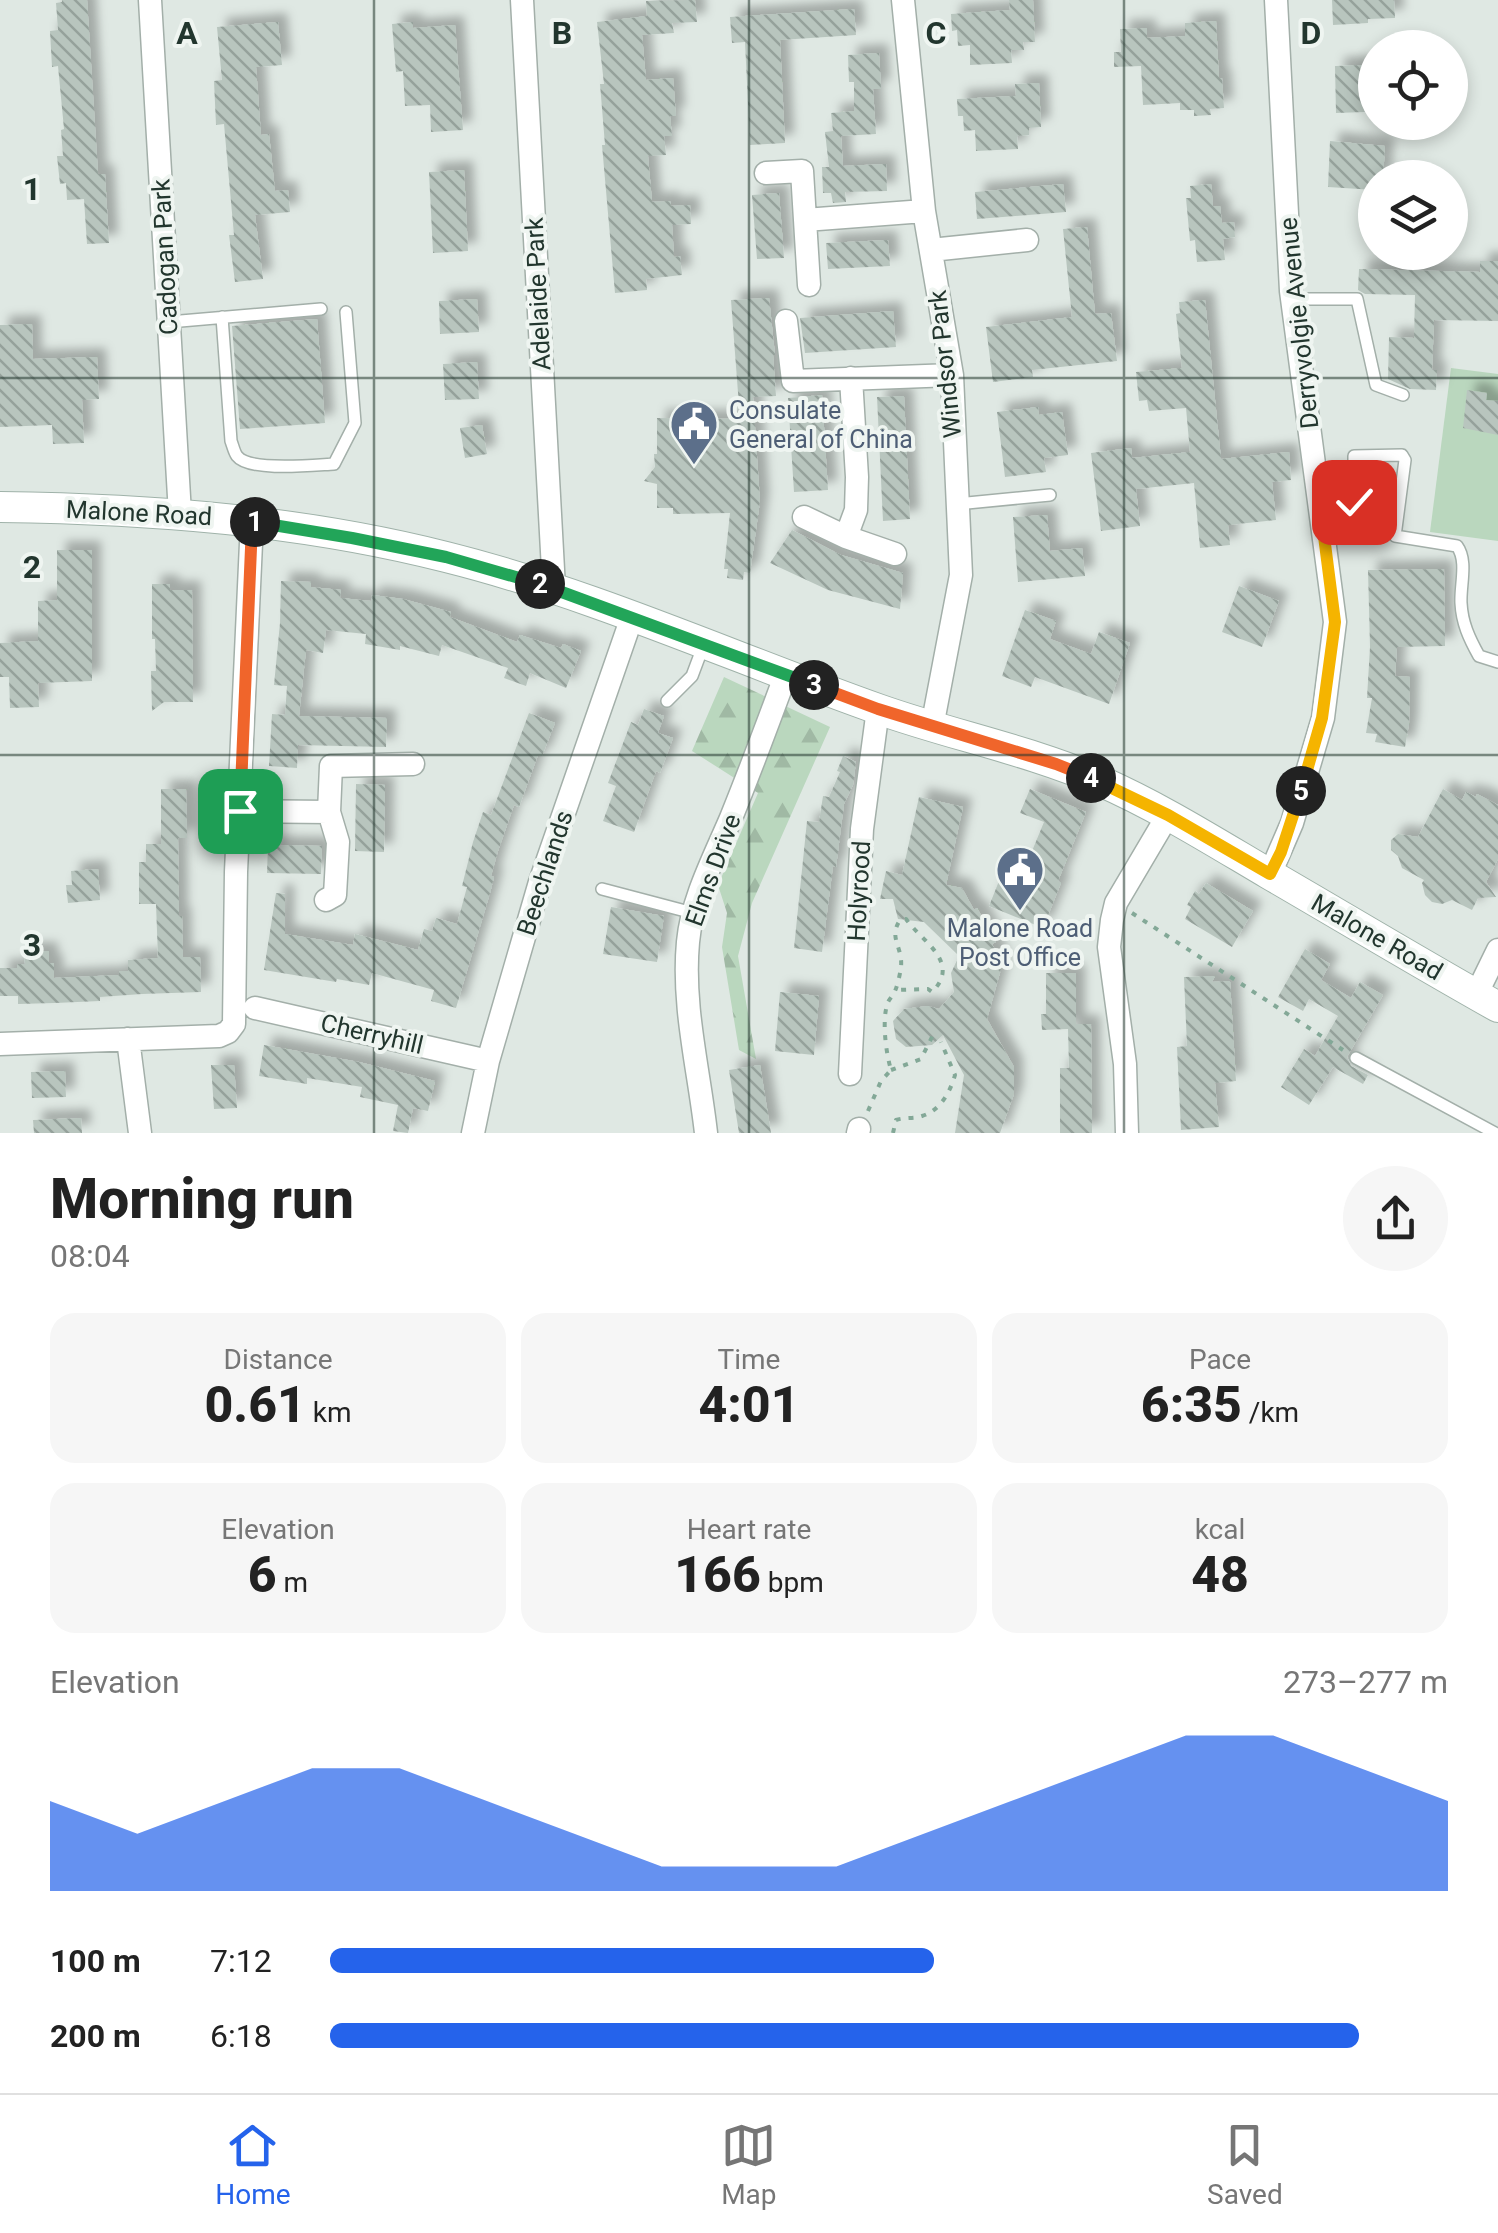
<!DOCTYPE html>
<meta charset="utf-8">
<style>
:root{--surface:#fff;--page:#f6f6f6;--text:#222;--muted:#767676;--line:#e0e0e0;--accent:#2563eb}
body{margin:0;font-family:Roboto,sans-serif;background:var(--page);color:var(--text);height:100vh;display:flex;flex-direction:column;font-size:38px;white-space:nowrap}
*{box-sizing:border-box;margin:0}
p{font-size:32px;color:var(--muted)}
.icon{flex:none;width:55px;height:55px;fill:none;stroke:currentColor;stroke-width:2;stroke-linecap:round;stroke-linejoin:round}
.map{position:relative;height:1133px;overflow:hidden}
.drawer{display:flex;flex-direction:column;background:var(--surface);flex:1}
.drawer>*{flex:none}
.buttons{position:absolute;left:1358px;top:30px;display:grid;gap:20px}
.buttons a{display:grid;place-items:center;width:110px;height:110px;border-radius:50%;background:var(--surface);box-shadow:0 5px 15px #0003;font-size:50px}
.pin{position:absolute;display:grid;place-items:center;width:85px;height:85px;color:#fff;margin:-42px;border-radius:20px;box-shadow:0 5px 15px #0006}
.km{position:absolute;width:50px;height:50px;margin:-25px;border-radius:50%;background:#222;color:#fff;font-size:28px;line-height:50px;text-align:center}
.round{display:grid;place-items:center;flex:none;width:105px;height:105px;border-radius:52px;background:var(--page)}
.headline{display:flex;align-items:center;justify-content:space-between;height:170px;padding:0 50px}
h1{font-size:55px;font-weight:800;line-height:75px}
.metrics{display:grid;grid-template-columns:repeat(3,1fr);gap:15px;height:170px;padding:10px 50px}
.metrics div{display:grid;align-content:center;border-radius:25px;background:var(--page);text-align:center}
.metrics b{font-size:50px;font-weight:800}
.metrics small{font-size:28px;font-weight:400}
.metrics p{font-size:28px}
.chart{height:280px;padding:20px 50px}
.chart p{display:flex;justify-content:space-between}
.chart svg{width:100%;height:180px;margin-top:10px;fill:var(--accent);opacity:.7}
ul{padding:0 50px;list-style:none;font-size:32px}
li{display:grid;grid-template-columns:160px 120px 1fr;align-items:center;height:75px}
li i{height:25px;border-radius:12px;background:var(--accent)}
.menu{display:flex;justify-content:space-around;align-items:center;height:140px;border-top:2px solid var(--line);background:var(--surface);font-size:28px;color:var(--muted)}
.menu a{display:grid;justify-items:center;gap:5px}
.menu .selected{color:var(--accent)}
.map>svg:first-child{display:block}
.grass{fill:#bad7be}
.forest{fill:url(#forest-firs)}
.building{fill:url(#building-back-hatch);filter:url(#shadow)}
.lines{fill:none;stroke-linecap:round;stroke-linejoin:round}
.lane-casing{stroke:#a3afa9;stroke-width:14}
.street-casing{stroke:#a3afa9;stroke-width:25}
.secondary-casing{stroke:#9fb2a9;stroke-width:32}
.path{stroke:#83a897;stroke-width:4;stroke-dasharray:5 8;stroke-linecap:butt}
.lane{stroke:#fff;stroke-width:11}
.street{stroke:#fff;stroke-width:22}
.secondary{stroke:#fff;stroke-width:30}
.split-1-casing{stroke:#fff;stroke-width:20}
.split-2-casing{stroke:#fff;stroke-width:20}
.split-3-casing{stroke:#fff;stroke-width:20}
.split-4-casing{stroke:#fff;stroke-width:20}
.split-5-casing{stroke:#fff;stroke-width:20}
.split-6-casing{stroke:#fff;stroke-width:20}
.split-1{stroke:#f0652b;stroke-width:12}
.split-2{stroke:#22a559;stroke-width:12}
.split-3{stroke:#22a559;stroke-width:12}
.split-4{stroke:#f0652b;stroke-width:12}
.split-5{stroke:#f5b400;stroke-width:12}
.split-6{stroke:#f5b400;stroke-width:12}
.grid{fill:none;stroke:#22362e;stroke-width:2.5;stroke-opacity:0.55}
.labels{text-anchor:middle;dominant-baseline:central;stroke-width:8;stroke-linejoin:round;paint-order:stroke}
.street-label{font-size:25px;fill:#22362e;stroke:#eff5f1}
.service-label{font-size:25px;fill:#4e5e75;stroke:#eff5f1;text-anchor:start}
.grid-label{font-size:32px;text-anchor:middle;font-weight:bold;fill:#22362e;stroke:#eff5f1;stroke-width:8;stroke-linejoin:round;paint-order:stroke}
</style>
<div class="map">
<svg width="1498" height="1133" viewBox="0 0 1498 1133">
<defs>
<pattern id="forest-firs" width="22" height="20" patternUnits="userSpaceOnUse" patternTransform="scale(2.5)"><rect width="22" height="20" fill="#bad7be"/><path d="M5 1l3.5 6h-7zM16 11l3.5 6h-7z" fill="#a0b9a4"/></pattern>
<pattern id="building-back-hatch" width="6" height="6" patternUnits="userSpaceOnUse" patternTransform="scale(2.5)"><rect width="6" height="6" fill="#b8c5be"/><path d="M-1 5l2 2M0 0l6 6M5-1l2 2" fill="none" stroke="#95a19b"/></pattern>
<filter id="shadow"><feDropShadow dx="9" dy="-9" stdDeviation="5" flood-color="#0004"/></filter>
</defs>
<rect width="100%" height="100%" fill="#dfe8e3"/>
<path class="grass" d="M1451 368 1498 374V541L1430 532Z"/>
<path class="forest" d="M724 677 830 727 752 903 738 956 756 1059 739 1050 722 947 727 913 718 885 758 793 692 751Z"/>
<path class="building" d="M62 0H87L98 174H105L109 243 87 244 84 199 67 200 66 183 60 184 57 156H63L61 130 64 129 58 66 52 67 50 31 58 30 56 3 62 2Z
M695 0 697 22 672 23 674 33 642 35 646 80 673 78 676 116H670L672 136H664L666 155 648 156 652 202 670 201 671 206 690 205 691 224 672 225 674 257 680 256 682 275 646 279 647 290 615 293 602 145H605L600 84H604L597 22 647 16 646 1Z
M1009 0H1033L1035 42H1023L1024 50H1011L1012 63 970 65V45L958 46 957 30 952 31 951 14 1010 10Z
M1332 0H1394L1395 18 1368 19V23L1333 25Z
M854 9 856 35 780 40 785 143 750 145 745 42 732 43 730 17Z
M1216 21 1219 78H1222L1224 108 1210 109 1211 115 1194 116V110H1180V103L1143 105 1141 66 1114 67V52H1121L1120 29 1147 28V38L1185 36V23Z
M278 22 282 65 256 67 261 135 269 134 275 191 288 190 290 212 255 215 263 279 235 282 229 235H234L224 124 216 125 214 81 222 80 217 27Z
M413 22V28L455 25 463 130 431 132 430 105 405 106 403 71 396 72 392 24Z
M879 53 881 89H873L876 134 841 136 843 166 886 164 887 191 845 192 846 202 833 203 831 193H823L822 167H829L825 132 833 131 831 113 854 111V82H849L848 55Z
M1363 65 1364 77H1375V102L1364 103 1365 112 1336 113 1335 66Z
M1039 83 1041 127 1029 128V135L1017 136 1018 149 976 151 975 130 964 131 963 116H958L957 99 1016 96 1015 84Z
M1330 141 1385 146 1383 178H1375V190L1328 187Z
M464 170 468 251 433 253 429 172Z
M1063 184 1066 212 977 219 975 192Z
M1211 184 1213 206H1220L1222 223 1234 222 1235 237 1223 239 1225 260 1197 262 1195 240 1190 241 1186 198H1191L1190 186Z
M779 193 784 258 757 259 752 195Z
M1087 227 1095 314 1111 313 1117 361 1032 370 1033 377 993 382 986 327 1072 317 1063 229Z
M888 240 890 266 828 269 826 243Z
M1480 261H1498V321L1434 320 1432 370H1437L1436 390 1410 389 1388 379 1389 337 1414 338 1415 295 1365 294 1358 290 1359 269 1480 272Z
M769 298 775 355H773L776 396 753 397 760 501 750 573 744 572 743 580 727 578 728 569H724L730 513 673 514V508H657V484L644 481 655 467 654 454H657V418L740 419 731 300Z
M477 299 479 332 440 334 439 301Z
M1205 300 1221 459 1289 452 1291 480 1272 482 1276 520 1228 525 1230 545 1200 548 1194 483 1136 489 1140 526 1101 531 1091 453 1131 448 1132 458 1190 452 1186 408 1149 411 1147 400 1139 401 1136 372 1182 368 1176 314 1180 313 1179 302Z
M893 311 896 347 805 353 800 318Z
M317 319 325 423 240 429 232 326Z
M32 324 33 359 97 357 99 399 82 400 84 443 53 444 52 425 0 427V325Z
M477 362 479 399 445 400 443 364Z
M1467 390 1487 393 1486 400 1498 401V435L1463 428Z
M822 395 828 490 794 492 788 398Z
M904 396 910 519 883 521 877 397Z
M1038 407 1039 415 1062 412 1068 455 1044 458 1046 472 1005 477 997 412Z
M482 425 487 454 465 458 460 428Z
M1047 515 1050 551 1082 548 1085 576 1018 582 1013 517Z
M792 530 841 555 903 573 900 609 828 590 770 563Z
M57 550H92V681L38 683 39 707 10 708 9 677H0V643L38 641V601L57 600Z
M1444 569 1445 646 1397 647 1395 676 1410 677 1409 724 1405 747 1375 742 1377 734 1366 733 1372 698H1367L1370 647 1368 570Z
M281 581 311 582V587L341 590 340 598 371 601 372 595 403 599 451 612 450 617 517 642 520 635 561 648 563 644 581 651 566 688 530 673 526 686 504 678 508 668 442 645 439 656 400 646V650L365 644 366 634 326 630 323 653 306 650 299 716 387 718 386 747 298 745 297 768 269 766 272 714 285 715 287 686 274 685 280 623Z
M152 584H170V590H192L193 702H164L152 711 151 671H156L155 639H152Z
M1239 586 1279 601 1262 647 1222 632Z
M1025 610 1056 621 1050 639 1091 654 1099 632 1130 643 1109 704 1035 677 1031 687 1002 676Z
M644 709 664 716 658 733 673 738 660 773 656 771 634 832 603 821 616 786 608 783 631 722 638 725Z
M529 713 555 723 542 756 538 755 519 807 514 805 498 851 491 876 494 877 490 893 456 1008 431 1001 434 990 372 973 369 985 337 979 336 982 264 970 276 893 285 894V934L353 945 355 934 418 950 424 929 432 931 436 918 457 924 467 887 462 886 473 842 483 812 491 815Z
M843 756 856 762 853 785 844 804 836 867 833 866 822 952 794 948 807 821 819 822 823 796 829 797 840 772 837 771Z
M356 784 385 785 384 852 355 851Z
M161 789H186L187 838H178L179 916H182L183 957H200L201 992 142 994 100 997V1001L55 1003 18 1004V996H0V968H17V964H25L24 951H49V963H54V978L119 975V971H128V960L158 958 156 904H139V862H146V844H161Z
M1030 789 1086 812 1058 881 1061 883 1043 928 989 906 1007 861 1025 868 1044 822 1020 813Z
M1443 789 1462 800 1466 792 1476 797 1477 794 1498 805V859L1486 882 1496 897 1478 898 1472 910 1452 900 1442 904 1432 902 1425 895 1422 883 1424 880 1402 868 1398 856 1391 850V840L1398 834 1418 837Z
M919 797 963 807 946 885 962 888 974 910 977 908 996 942 992 944 1000 959 1001 969 987 1019 1014 1067V1094L1000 1133H955L964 1075 943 1035 932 1045 906 1047 896 1039 893 1021 904 1009 928 1006 939 1009 954 992 951 973 959 956 924 922 898 919 893 899H880L886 871 902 875Z
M268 845 322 846 321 874 267 873Z
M98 869 100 900 68 903 66 885H72L71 871Z
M1206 883 1253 911 1232 947 1185 919 1191 907 1187 905 1195 891 1199 894Z
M611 907 664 916 657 962 603 954Z
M1305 949 1330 964 1321 980 1351 998 1360 982 1383 995 1347 1057 1351 1066 1368 1075 1363 1084 1333 1067 1309 1105 1281 1087 1304 1049 1315 1056 1338 1016 1309 999 1303 1011 1278 997Z
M1046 973H1076V1024H1091L1092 1133H1060V1068H1069L1068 1029 1042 1030 1041 1014H1046Z
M1215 976 1212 982 1230 981 1236 1081 1215 1083 1219 1127 1181 1130 1177 1047 1187 1046 1184 977Z
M780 992 819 996 814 1055 775 1051Z
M264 1045 359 1062 435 1081 428 1111 413 1108 408 1133 393 1131 398 1105 360 1097 362 1087 307 1078V1084L259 1076Z
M211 1065H234L237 1108 214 1109Z
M760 1065 771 1133H739L729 1070Z
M65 1071 66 1097 32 1098 31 1072Z
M81 1118 82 1133H34L33 1120Z"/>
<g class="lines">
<g class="lane-casing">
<path id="lane" d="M1292 299H1357L1376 385 1403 395
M222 317 231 441C233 446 234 452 237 456 249 472 314 465 334 464L355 423 346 312
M169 322 321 309
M957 504 1050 495
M1320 505 1354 502V456L1402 455 1405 460 1395 536 1457 546C1468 561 1460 585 1461 603 1462 623 1469 638 1479 656L1498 662
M667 701 692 676 704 644
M602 889 693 913
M1356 1058 1495 1133"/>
</g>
<g class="street-casing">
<path id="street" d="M150 0 180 514
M522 0 554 588
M903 0 924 211 952 375 961 575 932 727
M766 173 802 171 809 285
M805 220 924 211
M931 250 1027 240
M786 321 793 381 952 375
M804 517 846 537 895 554
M846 537 856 510 857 477 851 378
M240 811 329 812
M1270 874 1292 823 1323 718 1335 622 1291 291 1276 0
M326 900 335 895 338 842 329 812 331 766 413 764
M1476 995 1498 950
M255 1008 488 1061
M128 1039 140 1133
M0 1044 219 1036 228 1032 234 1024 236 872 252 521
M850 1074 862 829 878 709
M473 1133 488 1061 540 882 632 617
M706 1133C699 1070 682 1006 688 942 692 899 714 858 731 818 750 771 768 723 786 674
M858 1133 859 1129
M1127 1133 1125 1064 1109 947 1112 920 1116 903 1168 815"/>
</g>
<g class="secondary-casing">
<path id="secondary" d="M0 507C150 509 300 520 446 557 594 594 734 658 878 709 951 735 1029 750 1100 781 1159 807 1213 841 1269 874 1345 918 1421 964 1498 1007"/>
</g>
<path class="path" d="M1132 913 1343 1050
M891 1070 921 1059 935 1031
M868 1111 881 1081 891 1070C886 1053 882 1022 887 1005 888 1000 893 996 895 991 898 984 900 974 901 967 903 947 888 938 900 920L906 919C921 941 962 962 932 992L928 989 896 990
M893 1133 896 1120C905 1117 914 1119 922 1116 941 1110 950 1092 955 1075L941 1042"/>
<use href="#lane" class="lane"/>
<use href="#street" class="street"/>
<use href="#secondary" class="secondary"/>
</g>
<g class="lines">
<g class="split-1-casing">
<path id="split-1" d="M240 811 251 548 252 521 255 522"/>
</g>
<g class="split-2-casing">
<path id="split-2" d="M255 522 352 538 446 557 540 584"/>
</g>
<g class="split-3-casing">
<path id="split-3" d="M540 584 814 685"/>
</g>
<g class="split-4-casing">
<path id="split-4" d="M814 685 878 709 1056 764 1091 778"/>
</g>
<g class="split-5-casing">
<path id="split-5" d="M1091 778 1168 815 1270 874 1281 852 1301 791"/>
</g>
<g class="split-6-casing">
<path id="split-6" d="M1301 791 1322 718 1335 622 1320 505 1354 502"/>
</g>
<use href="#split-1" class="split-1"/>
<use href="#split-2" class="split-2"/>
<use href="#split-3" class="split-3"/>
<use href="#split-4" class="split-4"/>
<use href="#split-5" class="split-5"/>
<use href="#split-6" class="split-6"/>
</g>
<path class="grid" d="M374 0V1133M749 0V1133M1124 0V1133M0 378H1498M0 755H1498"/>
<defs>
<g id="civic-pin" transform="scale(2.5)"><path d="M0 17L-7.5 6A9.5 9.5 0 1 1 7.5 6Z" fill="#5c6f8a" stroke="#eff5f1"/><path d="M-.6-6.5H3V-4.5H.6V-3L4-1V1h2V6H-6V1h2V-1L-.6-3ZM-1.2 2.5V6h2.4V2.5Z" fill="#fff"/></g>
</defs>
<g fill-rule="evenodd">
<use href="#civic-pin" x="694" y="424"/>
<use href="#civic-pin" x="1020" y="870"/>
</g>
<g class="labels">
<g class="street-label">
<text transform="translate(165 257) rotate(-93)">Cadogan Park</text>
<text transform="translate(538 294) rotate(-93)">Adelaide Park</text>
<text transform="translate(1299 323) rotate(-96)">Derryvolgie Avenue</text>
<text transform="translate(945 364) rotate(-96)">Windsor Park</text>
<text transform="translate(139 513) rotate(3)">Malone Road</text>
<text transform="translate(713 870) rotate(-70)">Elms Drive</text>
<text transform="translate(545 873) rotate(-72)">Beechlands</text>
<text transform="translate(859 891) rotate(-87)">Holyrood</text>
<text transform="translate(1377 937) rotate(30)">Malone Road</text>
<text transform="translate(372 1034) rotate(13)">Cherryhill</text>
</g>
<g class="service-label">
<text x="729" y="410">Consulate<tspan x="729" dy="29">General of China</tspan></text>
<text x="1020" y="928" text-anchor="middle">Malone Road<tspan x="1020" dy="29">Post Office</tspan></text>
</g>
</g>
<g class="grid-label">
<text x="187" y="44">A</text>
<text x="562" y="44">B</text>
<text x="936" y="44">C</text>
<text x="1311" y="44">D</text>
<text x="32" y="200">1</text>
<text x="32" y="578">2</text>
<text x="32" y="956">3</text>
</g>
</svg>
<div class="buttons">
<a><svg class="icon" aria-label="locate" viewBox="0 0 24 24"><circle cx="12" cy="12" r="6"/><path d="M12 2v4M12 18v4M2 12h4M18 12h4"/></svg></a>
<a><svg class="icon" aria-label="layers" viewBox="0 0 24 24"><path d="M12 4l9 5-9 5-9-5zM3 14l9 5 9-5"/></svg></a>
</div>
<div class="pin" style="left:240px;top:811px;background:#1e9e55"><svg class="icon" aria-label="arrive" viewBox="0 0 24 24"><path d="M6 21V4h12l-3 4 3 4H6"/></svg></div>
<div class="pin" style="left:1354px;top:502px;background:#d93025"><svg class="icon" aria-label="check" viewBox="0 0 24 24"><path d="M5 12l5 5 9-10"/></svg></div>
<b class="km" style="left:255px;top:522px">1</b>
<b class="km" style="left:540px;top:584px">2</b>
<b class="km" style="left:814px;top:685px">3</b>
<b class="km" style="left:1091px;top:778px">4</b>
<b class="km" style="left:1301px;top:791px">5</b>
</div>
<section class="drawer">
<div class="headline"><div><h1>Morning run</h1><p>08:04</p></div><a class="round"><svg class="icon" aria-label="share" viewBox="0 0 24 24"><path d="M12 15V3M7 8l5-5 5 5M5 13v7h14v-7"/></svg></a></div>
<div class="metrics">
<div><p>Distance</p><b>0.61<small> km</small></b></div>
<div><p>Time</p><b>4:01</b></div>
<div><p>Pace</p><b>6:35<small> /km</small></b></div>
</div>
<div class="metrics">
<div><p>Elevation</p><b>6<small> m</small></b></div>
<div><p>Heart rate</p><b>166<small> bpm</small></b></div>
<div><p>kcal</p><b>48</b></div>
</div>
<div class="chart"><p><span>Elevation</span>273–277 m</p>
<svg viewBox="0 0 160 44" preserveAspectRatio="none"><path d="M0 44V22L10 30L20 22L30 14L40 14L50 22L60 30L70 38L80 38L90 38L100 30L110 22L120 14L130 6L140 6L150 14L160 22V44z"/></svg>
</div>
<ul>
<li><b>100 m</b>7:12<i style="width:54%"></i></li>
<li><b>200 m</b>6:18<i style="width:92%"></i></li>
</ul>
</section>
<nav class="menu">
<a class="selected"><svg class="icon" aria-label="home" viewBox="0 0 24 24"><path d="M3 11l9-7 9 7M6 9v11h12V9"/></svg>Home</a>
<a><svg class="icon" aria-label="map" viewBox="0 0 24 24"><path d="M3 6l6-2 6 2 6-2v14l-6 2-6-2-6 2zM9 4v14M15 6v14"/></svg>Map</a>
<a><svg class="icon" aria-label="saved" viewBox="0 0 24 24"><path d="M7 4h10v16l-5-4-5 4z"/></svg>Saved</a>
</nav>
